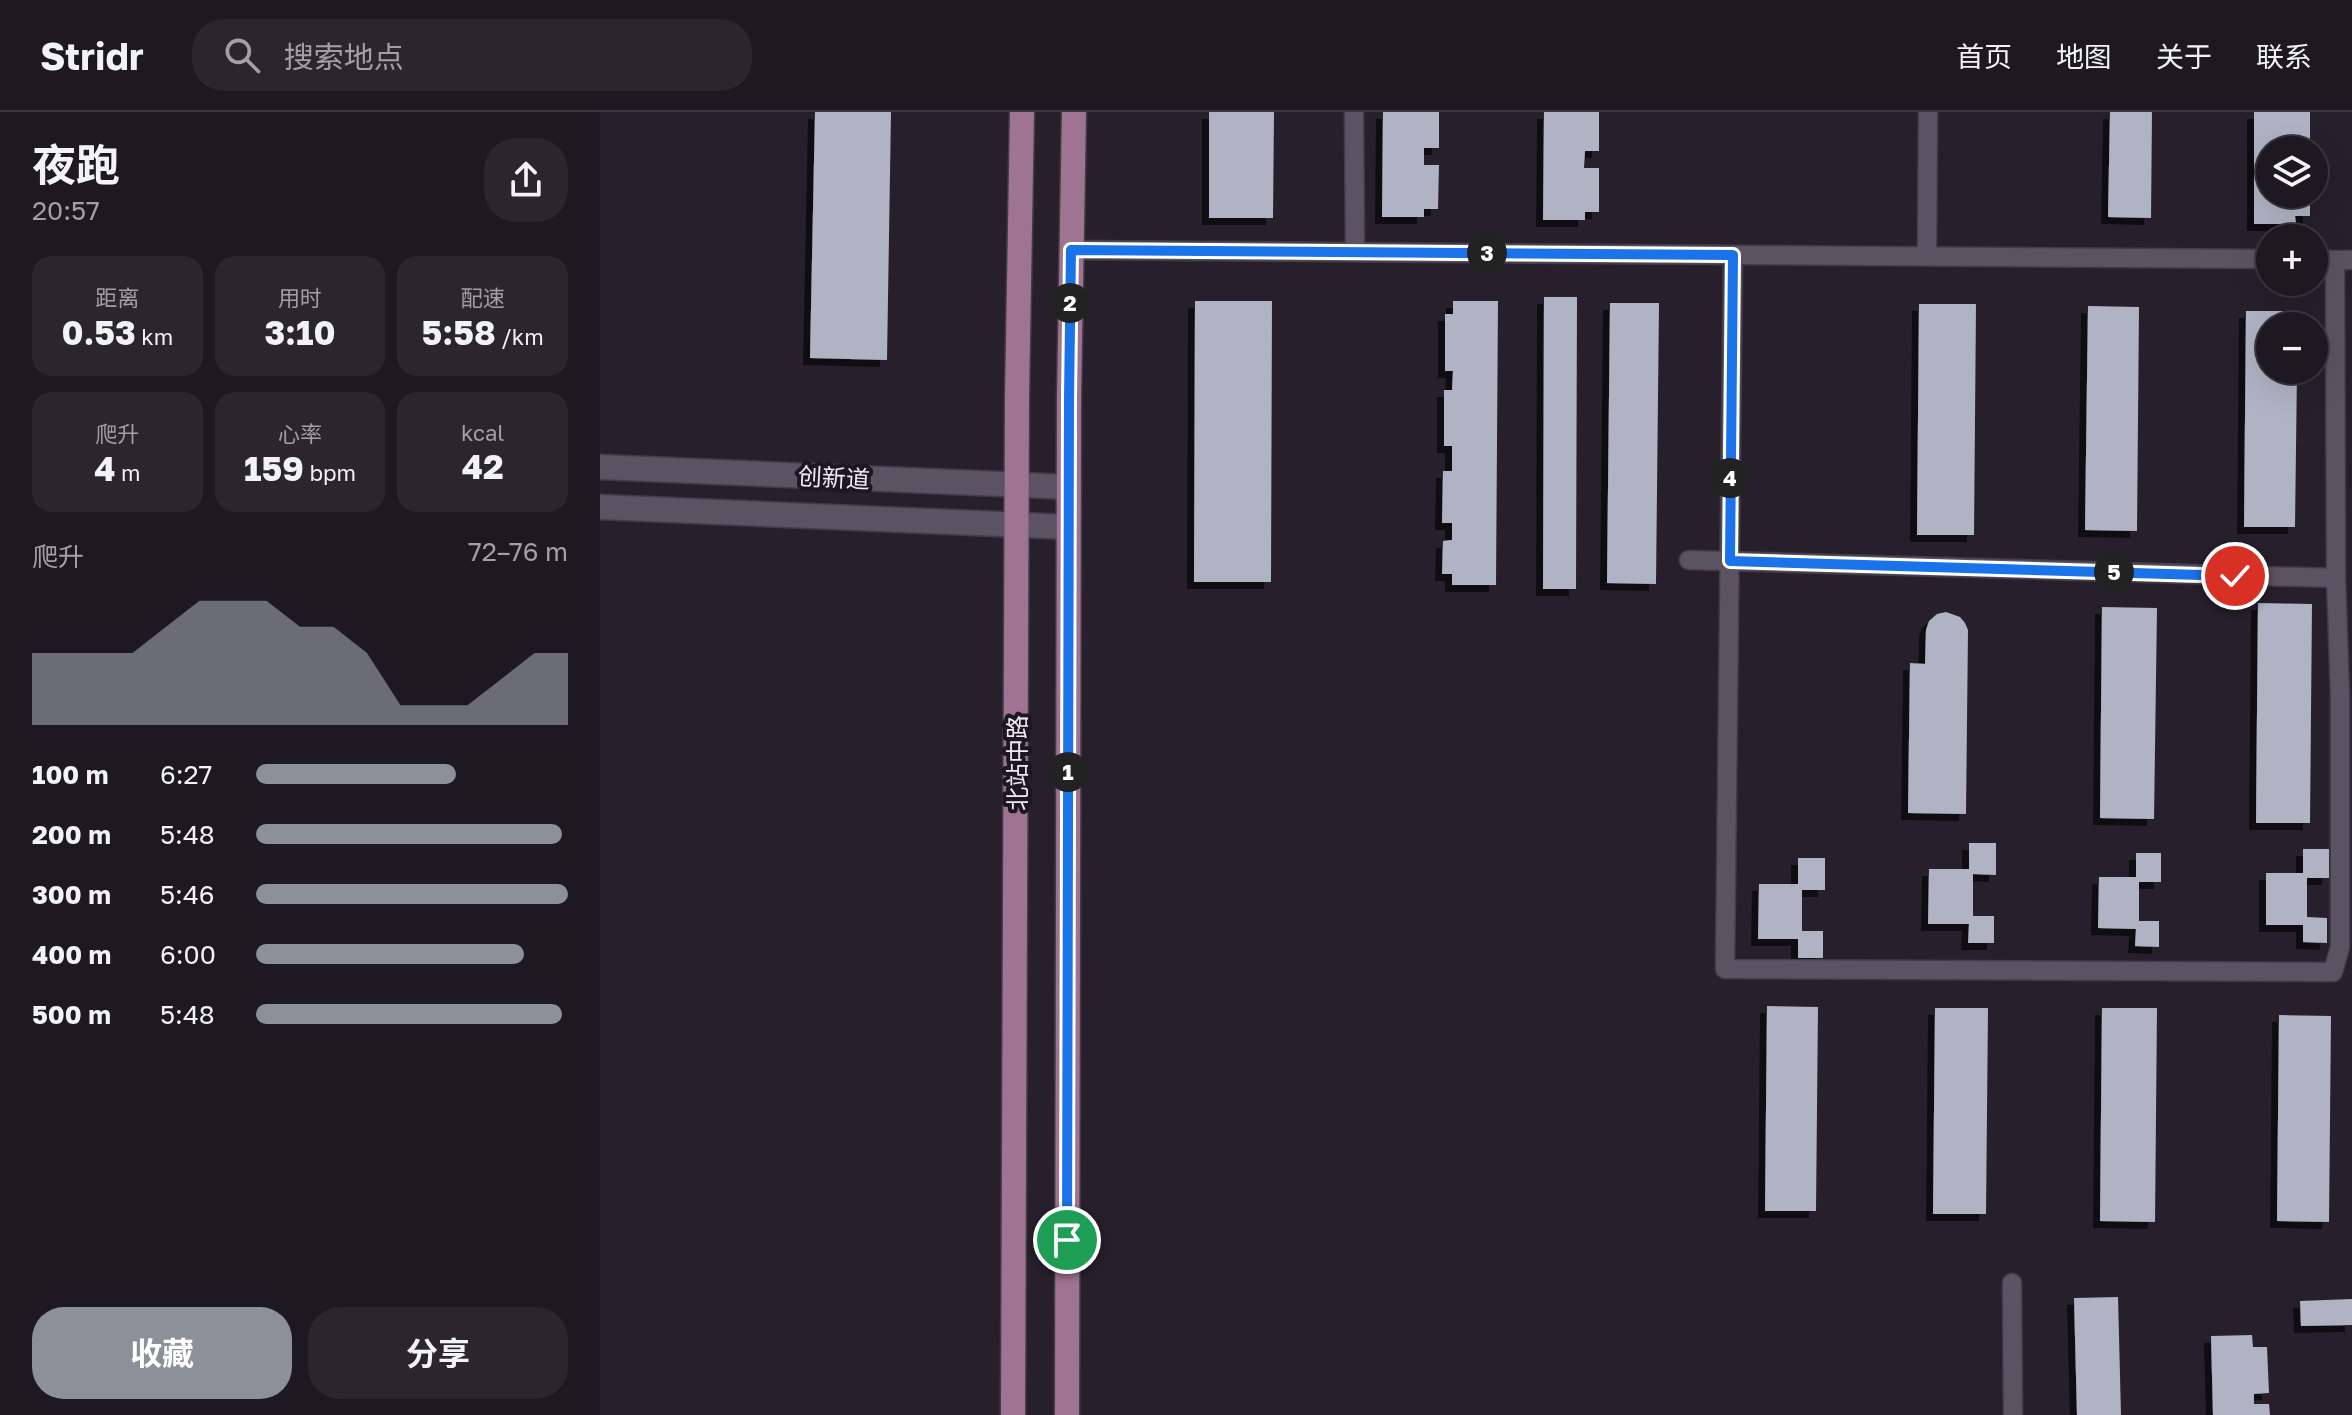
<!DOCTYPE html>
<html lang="zh">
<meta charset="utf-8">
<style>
:root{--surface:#1d1821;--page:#2a252e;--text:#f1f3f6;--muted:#a0a0a5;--line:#3b373f;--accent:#8c9099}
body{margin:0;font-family:"Golos Text","Noto Sans SC",sans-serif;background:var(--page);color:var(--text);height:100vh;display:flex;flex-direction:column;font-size:30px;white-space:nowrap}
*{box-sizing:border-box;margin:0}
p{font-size:26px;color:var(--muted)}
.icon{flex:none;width:44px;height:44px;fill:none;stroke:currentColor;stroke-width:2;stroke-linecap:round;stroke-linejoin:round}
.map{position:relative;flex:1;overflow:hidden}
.side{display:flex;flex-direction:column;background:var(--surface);width:600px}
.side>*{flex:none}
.controls{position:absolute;left:1656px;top:24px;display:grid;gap:16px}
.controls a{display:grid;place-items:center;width:72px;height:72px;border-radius:50%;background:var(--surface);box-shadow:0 8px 32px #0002,0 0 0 2px var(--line);font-size:40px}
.pin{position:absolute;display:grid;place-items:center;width:68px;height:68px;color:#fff;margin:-34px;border:4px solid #fff;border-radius:50%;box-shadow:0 2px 8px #0007}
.km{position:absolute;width:40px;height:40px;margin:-20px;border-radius:50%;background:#222;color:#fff;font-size:22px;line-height:40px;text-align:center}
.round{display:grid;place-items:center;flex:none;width:84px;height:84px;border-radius:32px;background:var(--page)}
.summary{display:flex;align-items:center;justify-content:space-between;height:136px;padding:0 32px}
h1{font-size:44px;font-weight:700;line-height:60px}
.metrics{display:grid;grid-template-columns:repeat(3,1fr);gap:12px;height:136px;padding:8px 32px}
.metrics div{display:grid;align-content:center;border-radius:20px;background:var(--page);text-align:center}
.metrics b{font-size:34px;font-weight:700}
.metrics small{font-size:22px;font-weight:400}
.metrics p{font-size:22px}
.chart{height:224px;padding:16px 32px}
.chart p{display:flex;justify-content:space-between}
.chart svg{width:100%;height:144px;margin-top:8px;fill:var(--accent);opacity:.7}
.action{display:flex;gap:16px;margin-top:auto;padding:16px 32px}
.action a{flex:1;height:92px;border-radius:32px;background:var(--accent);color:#fff;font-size:32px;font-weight:700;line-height:92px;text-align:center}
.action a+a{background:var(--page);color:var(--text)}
ul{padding:0 32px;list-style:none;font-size:26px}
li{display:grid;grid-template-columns:128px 96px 1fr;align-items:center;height:60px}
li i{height:20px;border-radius:10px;background:var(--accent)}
header{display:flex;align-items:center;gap:48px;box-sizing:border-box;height:112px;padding:0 40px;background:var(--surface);border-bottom:2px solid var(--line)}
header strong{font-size:38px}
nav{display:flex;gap:44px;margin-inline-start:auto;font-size:28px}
.search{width:560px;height:72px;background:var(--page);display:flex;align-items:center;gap:20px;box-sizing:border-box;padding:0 28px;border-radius:32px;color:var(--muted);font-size:30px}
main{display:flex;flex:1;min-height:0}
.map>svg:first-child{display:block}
.building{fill:#b0b3c4;filter:url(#shadow)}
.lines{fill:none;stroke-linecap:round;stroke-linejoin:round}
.service-casing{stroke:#413c46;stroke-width:21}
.tertiary-casing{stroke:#413c46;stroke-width:27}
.primary-casing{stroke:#413c46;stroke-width:27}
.service{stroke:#5b5361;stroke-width:18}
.tertiary{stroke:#5b5361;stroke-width:24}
.primary{stroke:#9e7492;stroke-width:24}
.route-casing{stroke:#fff;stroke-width:16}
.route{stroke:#1a73e8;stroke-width:10}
.labels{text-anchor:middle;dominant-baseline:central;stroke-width:8;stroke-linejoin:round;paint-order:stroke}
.street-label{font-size:24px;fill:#f0ebf3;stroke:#1e1723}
</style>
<header>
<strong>Stridr</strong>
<div class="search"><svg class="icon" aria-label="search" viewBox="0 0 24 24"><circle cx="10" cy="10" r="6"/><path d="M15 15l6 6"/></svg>搜索地点</div>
<nav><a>首页</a><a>地图</a><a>关于</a><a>联系</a></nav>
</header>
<main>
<section class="side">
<div class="summary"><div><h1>夜跑</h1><p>20:57</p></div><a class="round"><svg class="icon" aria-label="share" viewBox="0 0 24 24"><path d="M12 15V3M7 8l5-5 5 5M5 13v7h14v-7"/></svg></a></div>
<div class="metrics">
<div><p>距离</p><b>0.53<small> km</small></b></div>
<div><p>用时</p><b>3:10</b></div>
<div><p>配速</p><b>5:58<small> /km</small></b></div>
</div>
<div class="metrics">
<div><p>爬升</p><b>4<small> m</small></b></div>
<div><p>心率</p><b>159<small> bpm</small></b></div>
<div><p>kcal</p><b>42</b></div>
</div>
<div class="chart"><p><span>爬升</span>72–76 m</p>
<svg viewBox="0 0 160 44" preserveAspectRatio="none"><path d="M0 44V22L10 22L20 22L30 22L40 14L50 6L60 6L70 6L80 14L90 14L100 22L110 38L120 38L130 38L140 30L150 22L160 22V44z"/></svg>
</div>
<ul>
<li><b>100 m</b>6:27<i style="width:64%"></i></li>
<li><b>200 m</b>5:48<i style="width:98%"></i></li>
<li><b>300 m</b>5:46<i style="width:100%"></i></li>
<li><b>400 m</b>6:00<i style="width:86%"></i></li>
<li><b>500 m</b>5:48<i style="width:98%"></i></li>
</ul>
<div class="action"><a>收藏</a><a>分享</a></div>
</section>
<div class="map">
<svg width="1752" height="1303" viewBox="0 0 1752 1303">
<defs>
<filter id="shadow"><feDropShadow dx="-7" dy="7" stdDeviation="0" flood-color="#0009"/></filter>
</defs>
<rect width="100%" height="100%" fill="#27202c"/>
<path class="building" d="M215 0H291L287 248 210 246Z
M609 0H674L673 106H609Z
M783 0H839V36H824V53H839L838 97H824V105H782Z
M944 0H999V39H985L984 56H999V100H985V108H943Z
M1510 0H1552L1551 106 1508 105Z
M1654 0H1710V38H1670V82H1710V104H1695L1696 112H1654Z
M944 185H977L976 477H943Z
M595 189H672L671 470H594Z
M853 189H898L896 473H852V462H842L843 429 852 428V411H842L843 359H852V334H844V278H852L853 259H845V202H853Z
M1010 191H1059L1056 472 1007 471Z
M1319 192H1376L1374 423H1317Z
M1488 194 1539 195 1537 419 1485 418Z
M1646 199H1697V214H1670V258H1697L1695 415H1644Z
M1658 491 1712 492 1710 711H1656Z
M1502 495 1557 496 1554 707 1500 706Z
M1346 500 1360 505 1365 511 1368 518 1366 702 1308 701 1310 551 1325 552 1326 518 1329 509 1337 502Z
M1369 731H1396V763L1373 762V804H1394V831H1368L1369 812H1328L1329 757H1369Z
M1703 737H1729V766H1707V805L1727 806V831L1703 830V813H1666V761H1703Z
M1536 741H1561V770H1539V809H1559V835L1535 834 1536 817 1498 816 1499 765H1536Z
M1198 746H1225V778H1202V819H1223V846H1198V827H1158L1159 772H1198Z
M1167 894 1218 895 1216 1099H1165Z
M1335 896H1388L1386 1102H1333Z
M1502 896H1557L1555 1110 1500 1109Z
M1679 903 1731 904 1729 1110 1677 1109Z
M1518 1185 1521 1303H1477L1474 1186Z
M1752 1187V1213L1701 1214 1700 1189Z
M1652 1223 1653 1235H1667L1669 1281 1654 1282V1292H1669L1670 1303H1613L1611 1224Z"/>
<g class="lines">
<g class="service-casing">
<path id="service" d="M754 0 755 140
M471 138 1670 147
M1133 143 1125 857 1733 860 1740 835V583L1736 466 1735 148
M1327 144 1328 0
M1714 148H1752
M1089 448 1736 466
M1412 1171 1413 1303"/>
</g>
<g class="tertiary-casing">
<path id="tertiary" d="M0 355 469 375
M0 395 468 415"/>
</g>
<g class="primary-casing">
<path id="primary" d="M413 1303 417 286 422 0
M467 1303 469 286 474 0"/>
</g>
<use href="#service" class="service"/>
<use href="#tertiary" class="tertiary"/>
<use href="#primary" class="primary"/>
</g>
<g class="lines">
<g class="route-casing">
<path id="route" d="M467 1128 469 286 471 138 1133 143 1130 449 1635 464"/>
</g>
<use href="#route" class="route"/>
</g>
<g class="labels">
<g class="street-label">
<text transform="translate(234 365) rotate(3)">创新道</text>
<text transform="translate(416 651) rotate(-90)">北站中路</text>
</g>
</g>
</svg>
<div class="controls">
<a><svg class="icon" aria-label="layers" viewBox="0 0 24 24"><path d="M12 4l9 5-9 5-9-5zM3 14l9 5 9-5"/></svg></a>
<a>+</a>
<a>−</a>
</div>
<div class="pin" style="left:467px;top:1128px;background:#1e9e55"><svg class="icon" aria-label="arrive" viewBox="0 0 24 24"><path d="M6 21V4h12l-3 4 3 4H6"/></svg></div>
<div class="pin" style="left:1635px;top:464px;background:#d93025"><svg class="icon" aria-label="check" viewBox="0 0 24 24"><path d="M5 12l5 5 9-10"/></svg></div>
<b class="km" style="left:468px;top:660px">1</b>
<b class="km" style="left:470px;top:191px">2</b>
<b class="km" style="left:887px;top:141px">3</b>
<b class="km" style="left:1130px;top:366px">4</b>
<b class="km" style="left:1514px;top:460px">5</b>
</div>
</main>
